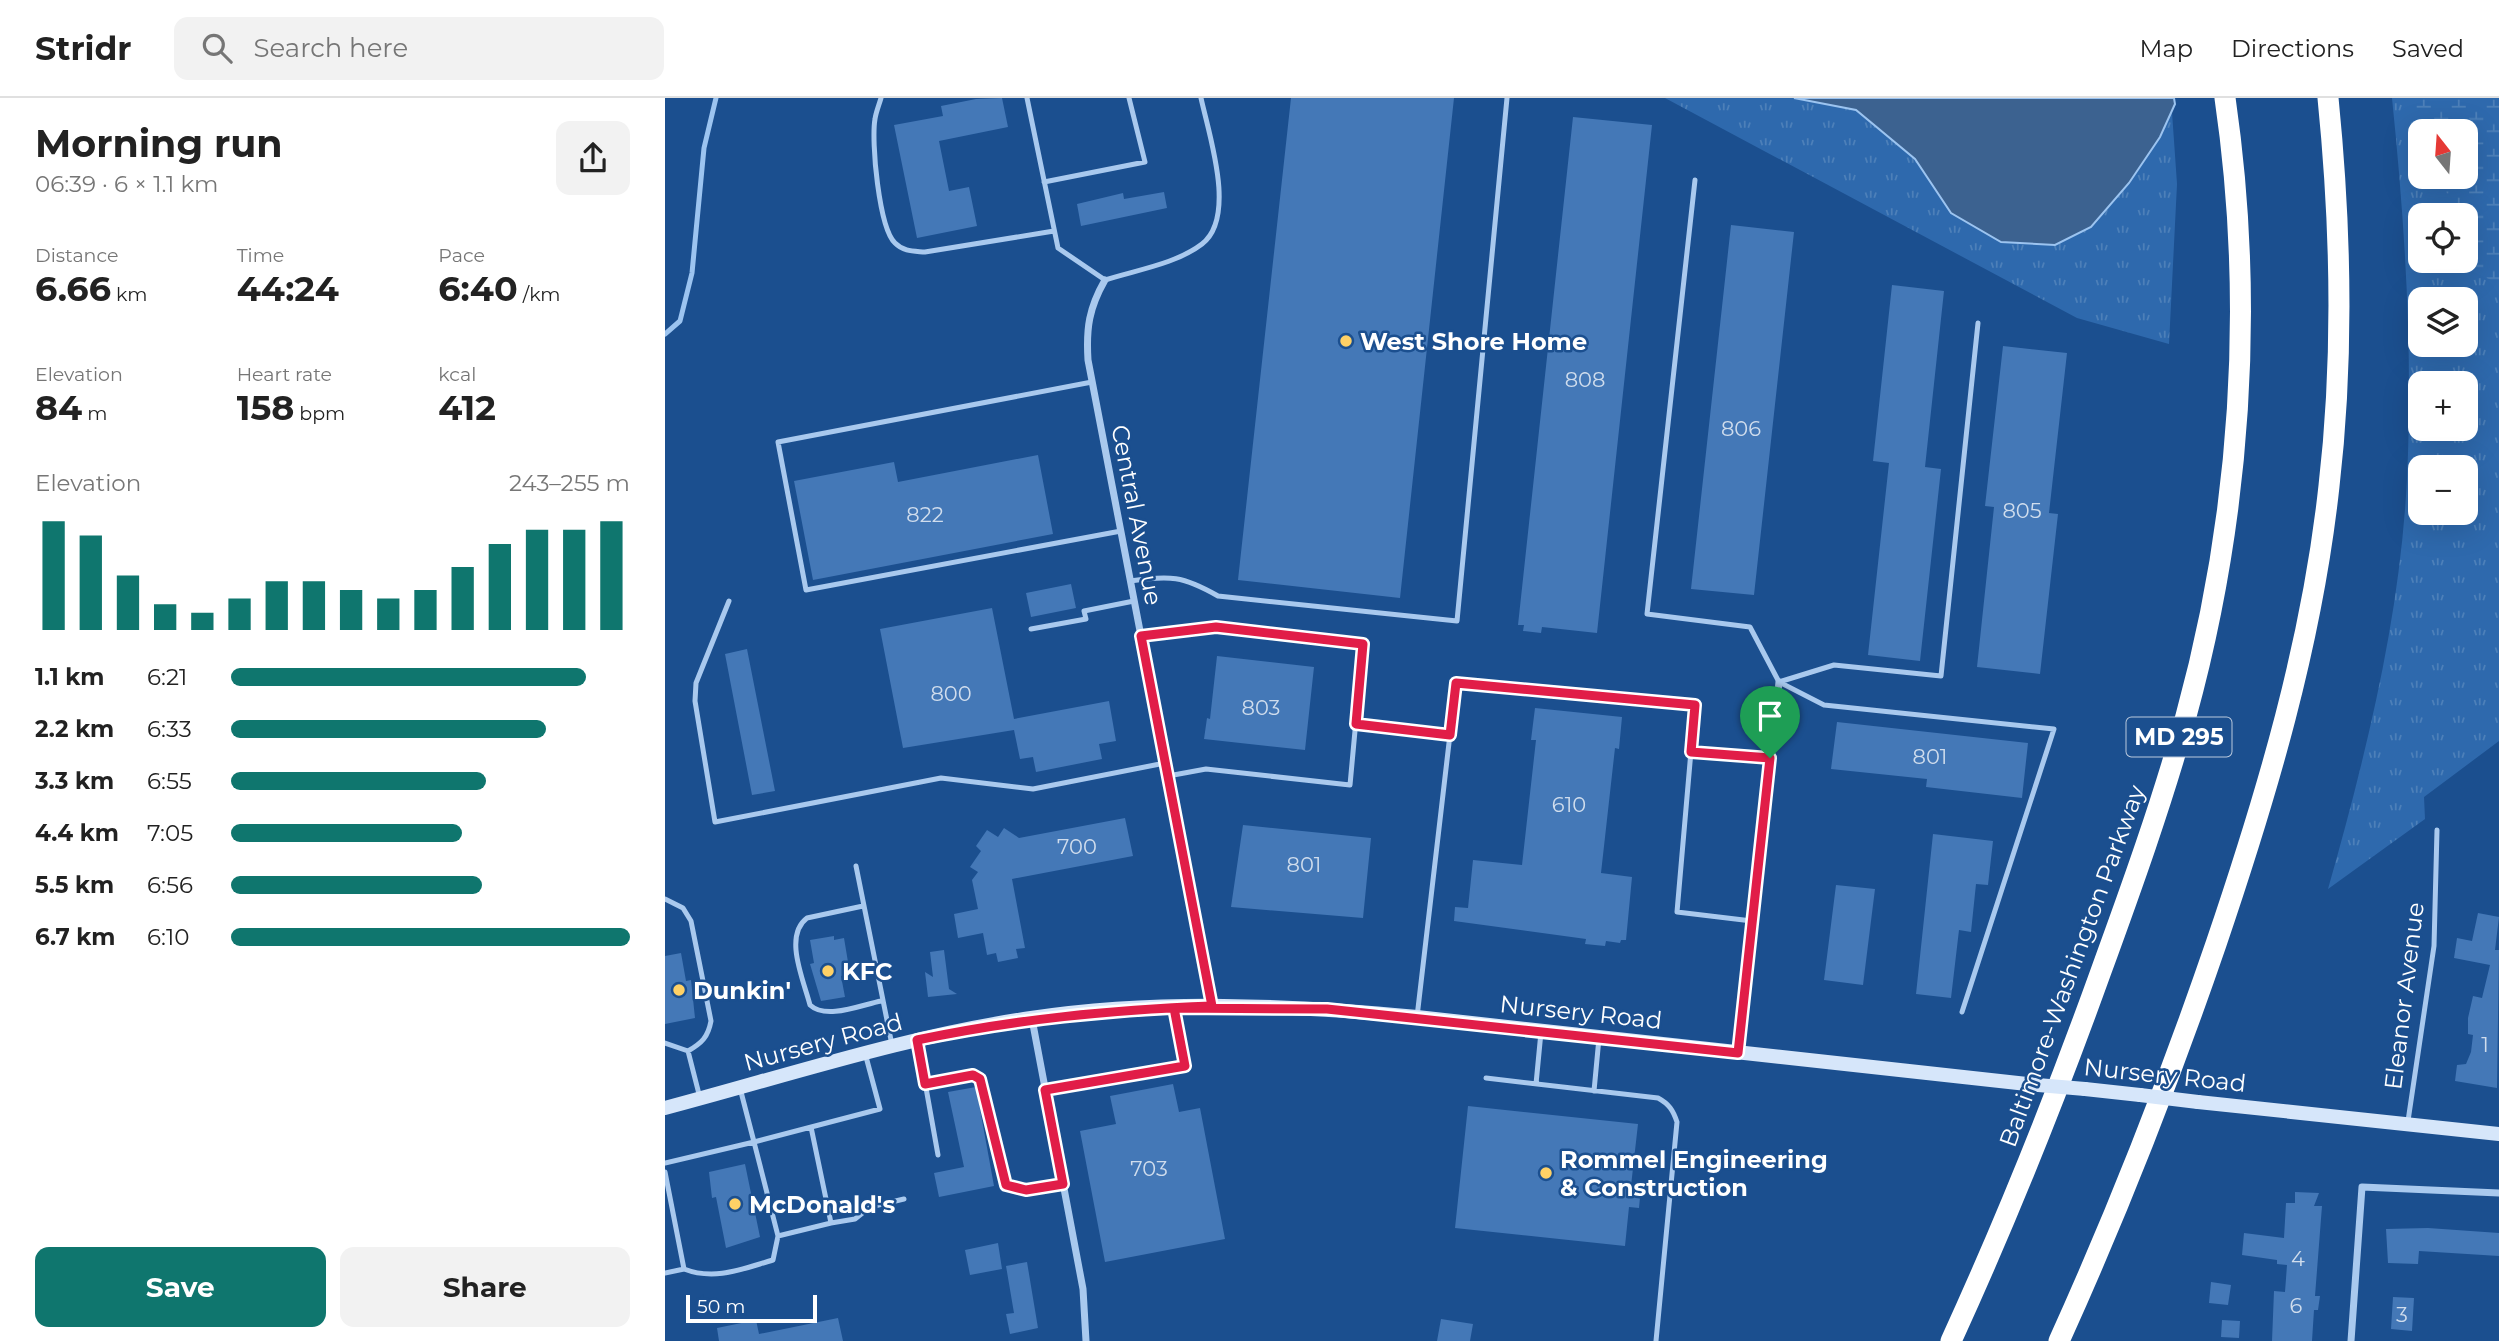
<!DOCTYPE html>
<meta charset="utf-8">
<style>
:root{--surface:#fff;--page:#f2f2f2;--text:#222;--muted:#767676;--line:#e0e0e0;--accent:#0f766e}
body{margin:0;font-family:Montserrat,sans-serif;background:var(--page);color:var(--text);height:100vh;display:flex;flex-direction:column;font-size:26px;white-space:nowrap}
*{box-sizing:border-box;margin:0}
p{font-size:23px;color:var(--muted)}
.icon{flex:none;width:38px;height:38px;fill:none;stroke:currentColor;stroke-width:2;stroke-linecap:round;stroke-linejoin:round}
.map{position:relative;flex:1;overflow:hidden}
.panel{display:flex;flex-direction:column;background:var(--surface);width:665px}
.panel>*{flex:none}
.needle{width:46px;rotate:343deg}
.tools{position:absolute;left:1743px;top:21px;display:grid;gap:14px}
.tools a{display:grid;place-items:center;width:70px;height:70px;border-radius:14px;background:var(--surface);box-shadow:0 7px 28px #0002;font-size:35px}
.scale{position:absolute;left:21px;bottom:18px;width:131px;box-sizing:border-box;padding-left:7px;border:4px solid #fff;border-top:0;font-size:19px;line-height:24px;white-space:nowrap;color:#fff;-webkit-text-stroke:5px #1b4f8f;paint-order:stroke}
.pin{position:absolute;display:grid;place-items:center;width:60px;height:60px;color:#fff;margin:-72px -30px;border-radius:50% 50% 50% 0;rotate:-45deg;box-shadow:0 0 7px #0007}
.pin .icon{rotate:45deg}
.round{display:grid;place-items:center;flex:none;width:74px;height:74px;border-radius:14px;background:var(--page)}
.overview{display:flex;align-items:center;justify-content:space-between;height:119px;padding:0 35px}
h1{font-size:38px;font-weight:700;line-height:52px}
.metrics{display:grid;grid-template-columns:repeat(3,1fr);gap:10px;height:119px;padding:7px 35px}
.metrics div{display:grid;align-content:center}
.metrics b{font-size:35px;font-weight:700}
.metrics small{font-size:19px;font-weight:400}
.metrics p{font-size:19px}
.chart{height:196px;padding:14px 35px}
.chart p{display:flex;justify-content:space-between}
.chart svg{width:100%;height:126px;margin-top:7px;stroke:var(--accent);stroke-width:6}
.action{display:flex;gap:14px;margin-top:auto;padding:14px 35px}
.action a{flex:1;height:80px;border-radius:14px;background:var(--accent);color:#fff;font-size:28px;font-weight:700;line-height:80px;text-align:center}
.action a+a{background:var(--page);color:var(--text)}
ul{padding:0 35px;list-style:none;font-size:23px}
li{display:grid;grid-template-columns:112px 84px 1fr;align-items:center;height:52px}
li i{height:18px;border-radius:9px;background:var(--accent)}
header{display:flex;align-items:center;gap:42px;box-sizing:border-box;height:98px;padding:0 35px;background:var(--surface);border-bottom:2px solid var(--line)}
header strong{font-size:33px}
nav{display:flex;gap:38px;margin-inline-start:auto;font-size:24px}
.search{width:490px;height:63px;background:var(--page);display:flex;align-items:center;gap:18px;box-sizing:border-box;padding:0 24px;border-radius:14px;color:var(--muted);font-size:26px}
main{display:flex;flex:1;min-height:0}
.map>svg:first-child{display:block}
.grass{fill:url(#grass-tufts);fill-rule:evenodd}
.wetland{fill:url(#wetland-marsh)}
.water{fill:#3c6290;stroke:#9cc4f0;stroke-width:2}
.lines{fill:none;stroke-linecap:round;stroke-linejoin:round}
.stream{stroke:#9cc4f0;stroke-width:5}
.building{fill:#4478b7}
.service{stroke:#a9c9ee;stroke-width:5}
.minor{stroke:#a9c9ee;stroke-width:7}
.secondary{stroke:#d6e6fa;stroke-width:14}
.motorway{stroke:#fff;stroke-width:21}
.secondary-bridge{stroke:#d6e6fa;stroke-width:14}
.route-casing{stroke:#fff;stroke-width:14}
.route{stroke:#e11d48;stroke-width:9}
.poi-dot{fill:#ffd166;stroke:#1b4f8f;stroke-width:2.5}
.labels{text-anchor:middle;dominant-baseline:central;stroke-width:5;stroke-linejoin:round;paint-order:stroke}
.number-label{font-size:21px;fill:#d0dded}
.shield{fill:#1b4f8f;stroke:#bbcadd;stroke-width:2}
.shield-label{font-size:23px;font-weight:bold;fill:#fff}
.poi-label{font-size:24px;font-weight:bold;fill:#fff;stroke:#1b4f8f;text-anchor:start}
.street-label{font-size:24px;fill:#fff;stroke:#1b4f8f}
</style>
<header>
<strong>Stridr</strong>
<div class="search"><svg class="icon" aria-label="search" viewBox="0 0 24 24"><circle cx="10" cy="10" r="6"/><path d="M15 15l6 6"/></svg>Search here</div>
<nav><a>Map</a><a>Directions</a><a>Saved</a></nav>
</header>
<main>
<section class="panel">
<div class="overview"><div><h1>Morning run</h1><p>06:39 · 6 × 1.1 km</p></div><a class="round"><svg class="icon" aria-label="share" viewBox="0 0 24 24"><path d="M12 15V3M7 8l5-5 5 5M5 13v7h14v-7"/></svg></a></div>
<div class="metrics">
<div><p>Distance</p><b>6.66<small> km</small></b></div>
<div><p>Time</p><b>44:24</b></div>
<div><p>Pace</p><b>6:40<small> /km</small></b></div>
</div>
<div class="metrics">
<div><p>Elevation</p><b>84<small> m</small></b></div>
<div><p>Heart rate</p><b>158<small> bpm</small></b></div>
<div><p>kcal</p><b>412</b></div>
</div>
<div class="chart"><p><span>Elevation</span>243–255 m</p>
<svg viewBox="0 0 160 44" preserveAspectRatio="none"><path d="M5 44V6M15 44V11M25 44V25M35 44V35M45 44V38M55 44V33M65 44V27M75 44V27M85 44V30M95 44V33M105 44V30M115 44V22M125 44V14M135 44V9M145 44V9M155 44V6"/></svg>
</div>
<ul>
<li><b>1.1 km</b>6:21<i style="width:89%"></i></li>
<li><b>2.2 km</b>6:33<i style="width:79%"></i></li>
<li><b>3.3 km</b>6:55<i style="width:64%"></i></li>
<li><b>4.4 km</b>7:05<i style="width:58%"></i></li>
<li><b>5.5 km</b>6:56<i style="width:63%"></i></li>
<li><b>6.7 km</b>6:10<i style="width:100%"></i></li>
</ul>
<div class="action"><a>Save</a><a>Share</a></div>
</section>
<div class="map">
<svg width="1834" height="1243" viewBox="0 0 1834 1243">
<defs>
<pattern id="grass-tufts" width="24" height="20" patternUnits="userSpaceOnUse" patternTransform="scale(1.75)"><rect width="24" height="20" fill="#2e69ad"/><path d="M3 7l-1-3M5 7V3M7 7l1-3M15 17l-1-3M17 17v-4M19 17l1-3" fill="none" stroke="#4d80b9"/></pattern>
<pattern id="wetland-marsh" width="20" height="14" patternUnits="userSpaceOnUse" patternTransform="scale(1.75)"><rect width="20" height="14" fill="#2e69ad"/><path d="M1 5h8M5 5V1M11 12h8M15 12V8" fill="none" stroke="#4d80b9"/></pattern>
</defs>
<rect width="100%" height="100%" fill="#1b4f8f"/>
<path class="grass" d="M1000 0H1506L1512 86 1504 246 1412 220Z
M1727 0H1834V643L1759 699 1760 721 1663 791C1701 657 1735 520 1742 381 1748 253 1740 127 1727 0ZM1755 33H1801V79H1755ZM1755 117H1801V163H1755ZM1755 201H1801V247H1755ZM1755 285H1801V331H1755ZM1755 369H1801V415H1755Z"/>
<path class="wetland" d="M1745 0H1834V185L1809 175 1799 164 1801 117H1787L1778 79H1801V33H1757Z"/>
<path class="water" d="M1129 0H1509L1510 6 1495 39 1464 85 1426 129 1390 147 1336 144 1286 115 1250 61 1191 12Z"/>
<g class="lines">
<path class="stream" d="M0 236 15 223 27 175 39 50 51 0"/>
</g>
<path class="building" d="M337 0 343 29 274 43 284 93 304 89 312 128 252 140 229 27 278 18 276 8 311 1Z
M626 0H789L735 500 573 482Z
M908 19 987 27 932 535 877 529 876 535 858 533 859 527H853Z
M499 94 502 110 416 128 412 106 458 95 459 101Z
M1066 127 1129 134 1089 497 1026 491Z
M1227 187 1279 193 1260 369 1276 371 1255 563 1203 557 1224 365 1208 363Z
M1338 248 1402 255 1384 415 1393 416 1375 576 1312 569 1329 409 1320 408Z
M373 357 388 436 148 482 129 383 229 364 233 384Z
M406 486 411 510 366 519 361 495Z
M327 510 349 621 444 603 451 643 434 646 437 661 371 674 368 659 355 661 349 632 238 650 215 531Z
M82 551 110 693 87 697 60 556Z
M552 558 649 569 640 652 539 641 542 620 545 621Z
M870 610 957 619 954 651 950 650 936 775 967 779 961 842H956L955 845 941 843 940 848 920 846 921 841 789 823 790 809 803 810 808 762 857 767 871 642H866Z
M1172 624 1363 645 1357 700 1261 689 1262 681 1166 671Z
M460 720 468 758 347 781 360 850 351 851 353 860 333 864 331 855 322 857 318 835 293 840 289 816 313 811 307 782 313 774 305 769 316 753 311 748 322 732 333 739 339 730 354 740Z
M578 727 706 740 698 820 566 809Z
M1268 736 1328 743 1323 787 1311 786 1306 834 1294 832 1286 900 1251 896Z
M1171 787 1210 791 1198 887 1159 882Z
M1813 815 1834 819 1830 852H1834L1832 990 1790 983 1792 967 1801 966 1806 954 1808 937 1803 936V920L1808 898 1817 900 1825 867 1789 860 1792 840 1807 843Z
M169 838V842L179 840 185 876 176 878 180 899 156 903 145 866 149 865 145 842Z
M279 852 284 891 292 896 263 899 260 874 268 879 265 854Z
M16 855 21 883 26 882 30 920 0 926V858Z
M508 986 514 1014 535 1010 560 1141 440 1164 415 1033 451 1026 445 998Z
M311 989 329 1088 274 1099 269 1075 299 1069 283 994Z
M803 1008 973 1026 966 1088 976 1089 974 1110 964 1109 960 1148 790 1130Z
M80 1066 95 1139 61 1150 51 1099 47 1100 44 1074Z
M1630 1094 1654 1095 1649 1108H1657L1650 1198H1655L1653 1212H1649L1647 1243H1607L1609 1193 1620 1194 1622 1167 1612 1166V1162L1577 1157 1579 1135 1619 1140 1621 1105H1630Z
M1763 1130 1834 1135V1158L1754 1153 1753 1166 1723 1165 1721 1131Z
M333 1145 337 1171 305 1177 300 1152Z
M362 1164 373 1230 345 1236 341 1216 349 1215 341 1168Z
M1546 1184 1566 1187 1563 1207 1544 1205Z
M1728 1199 1749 1200 1747 1233 1726 1231Z
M173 1220 178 1243H54L52 1230 91 1222 94 1236Z
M776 1221 808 1226 805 1243H772Z
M1557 1222 1575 1223 1574 1240 1556 1239Z"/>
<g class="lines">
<path class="service" d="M216 0C214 7 211 14 210 21 206 43 214 130 230 145 239 154 248 153 260 154L389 133
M362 0 393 150 440 182C471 172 511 166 537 146 572 119 544 37 536 0
M1030 82 982 516 1085 529 1114 584 1159 607 1389 631 1297 914
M379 84 480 64 464 0
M427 284 113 344 141 492 456 433
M465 483C505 477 518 478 553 498L792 523 842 0
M64 503 31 585 30 603 50 724 276 680 368 691 500 665
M366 531 421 521 419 513 469 503
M476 538 551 529 698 546 685 687 541 671 503 678
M1114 584 1169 567 1276 578 1313 225
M691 626 785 637
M1026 654 1105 660
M191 768 227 947
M0 801 18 810 26 823 46 923C43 939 37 945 23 953L0 945
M198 808 142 820C118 838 139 883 145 907 161 922 196 907 216 903
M752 919 791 585 1030 607 1012 814 1087 823
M253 945 273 1057
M23 953 35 1000
M821 980 993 1000C1004 1006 1008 1012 1012 1024L991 1243
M260 986 308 977 315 980 341 1087 361 1092 398 1086
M871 986 876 934
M380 992 520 968 509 910
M929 993 934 940
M1743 1023 1769 848 1772 732
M146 1029 166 1125 190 1121 205 1109 239 1101
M0 1065 89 1044 75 990
M0 1074 19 1171 0 1175
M113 1138 166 1125
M19 1171C50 1183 77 1171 108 1162L113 1138 89 1044 215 1011 200 955"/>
<path class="minor" d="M440 182C424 210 421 230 423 262L547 908
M367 921 418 1191 421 1243
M1073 955 1114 584
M1686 1243 1697 1089 1834 1095"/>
<path class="secondary" d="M1420 991 1475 997
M1533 1004 1834 1036
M0 1010C121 978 241 938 366 920 493 901 624 907 752 919L1362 986"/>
<path class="motorway" d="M1286 1243C1341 1123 1390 1001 1435 876 1466 791 1497 705 1521 618 1576 418 1590 205 1560 0
M1394 1243C1453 1113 1505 980 1551 846 1602 696 1647 545 1664 388 1679 259 1676 129 1663 0"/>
<path class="secondary-bridge" d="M1362 986 1420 991
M1475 997 1533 1004"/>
</g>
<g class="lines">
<g class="route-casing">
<path id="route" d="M1105 660 1026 654 1030 607 791 585 785 637 691 626 698 546 551 529 476 538 547 908C445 912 352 921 252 942L260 986 308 977 315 981 341 1087 361 1092 398 1086 380 992 520 968 509 910 662 911 1073 955 1105 660"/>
</g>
<use href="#route" class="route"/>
</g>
<g class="poi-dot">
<circle cx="681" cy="243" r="7"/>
<circle cx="163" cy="873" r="7"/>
<circle cx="14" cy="892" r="7"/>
<circle cx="881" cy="1075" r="7"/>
<circle cx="70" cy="1106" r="7"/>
</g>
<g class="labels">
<g class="number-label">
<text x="920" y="281">808</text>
<text x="1076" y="330">806</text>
<text x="1357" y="412">805</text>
<text x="260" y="416">822</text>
<text x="286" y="595">800</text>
<text x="596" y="609">803</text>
<text x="1265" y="658">801</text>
<text x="904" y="706">610</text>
<text x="412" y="748">700</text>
<text x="639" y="766">801</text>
<text x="1820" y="946">1</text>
<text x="484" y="1070">703</text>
<text x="1633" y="1160">4</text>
<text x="1631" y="1207">6</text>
<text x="1737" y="1216">3</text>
</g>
<rect class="shield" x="1461.5" y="619.5" width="105" height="39" rx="5"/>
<g class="shield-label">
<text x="1514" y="639">MD 295</text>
</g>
<g class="poi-label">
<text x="695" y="243">West Shore Home</text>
<text x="177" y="873">KFC</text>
<text x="28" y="892">Dunkin'</text>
<text x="895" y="1061">Rommel Engineering<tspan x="895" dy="28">&amp; Construction</tspan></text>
<text x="84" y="1106">McDonald's</text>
</g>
<g class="street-label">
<text transform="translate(472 417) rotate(79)">Central Avenue</text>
<text transform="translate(1407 868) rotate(-70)">Baltimore-Washington Parkway</text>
<text transform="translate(1739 898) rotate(-83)">Eleanor Avenue</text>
<text transform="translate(916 914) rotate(6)">Nursery Road</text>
<text transform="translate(158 944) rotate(-15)">Nursery Road</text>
<text transform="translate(1500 977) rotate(6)">Nursery Road</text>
</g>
</g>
</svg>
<div class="tools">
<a><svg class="needle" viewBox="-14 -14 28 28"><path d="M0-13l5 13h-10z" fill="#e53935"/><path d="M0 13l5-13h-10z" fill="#767676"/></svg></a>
<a><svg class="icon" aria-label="locate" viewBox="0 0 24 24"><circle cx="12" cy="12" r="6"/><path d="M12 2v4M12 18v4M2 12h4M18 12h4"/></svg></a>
<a><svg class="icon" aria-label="layers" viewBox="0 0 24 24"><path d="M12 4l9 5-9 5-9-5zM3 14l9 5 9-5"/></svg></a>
<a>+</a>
<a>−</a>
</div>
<div class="scale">50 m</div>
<div class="pin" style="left:1105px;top:660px;background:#1e9e55"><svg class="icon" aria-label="arrive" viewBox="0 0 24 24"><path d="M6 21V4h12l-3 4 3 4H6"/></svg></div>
</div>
</main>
